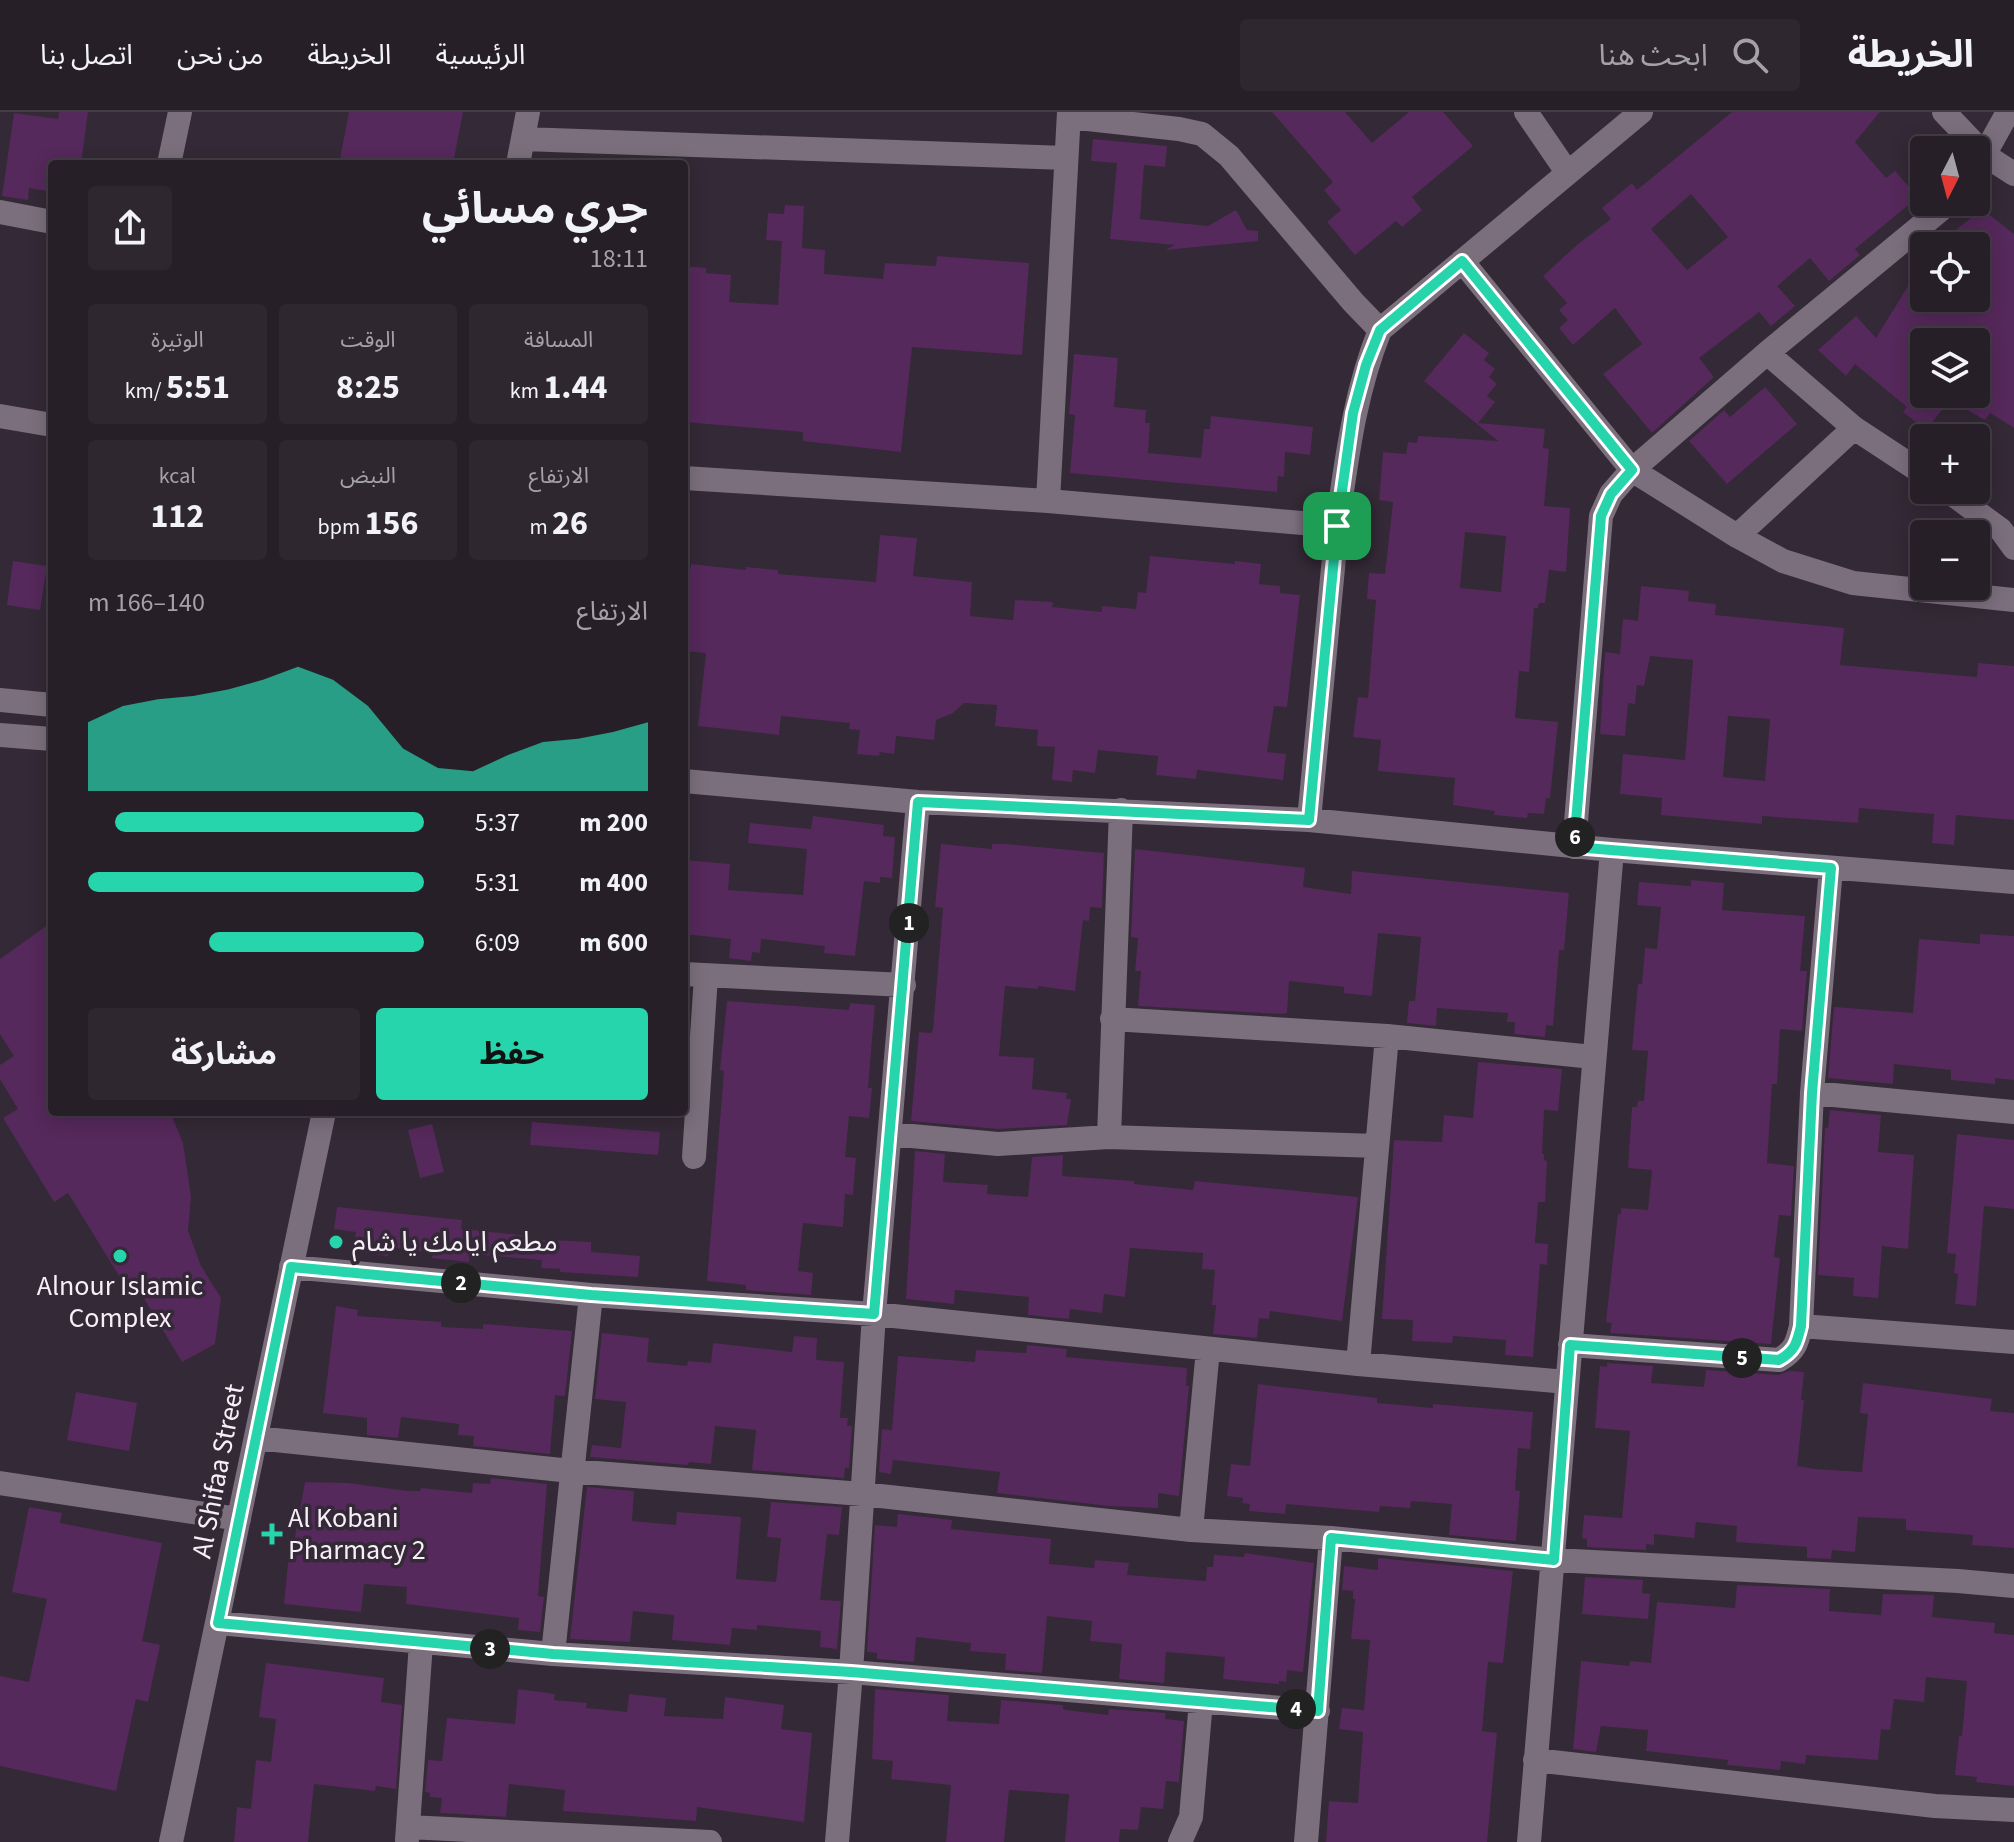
<!DOCTYPE html>
<html lang="ar">
<meta charset="utf-8">
<style>
:root{--surface:#271f28;--page:#2f2730;--text:#f1f3f6;--muted:#a4a2a8;--line:#433d45;--accent:#27d5ad}
body{margin:0;font-family:"Source Sans 3","Noto Sans Arabic",sans-serif;background:var(--page);color:var(--text);direction:rtl;height:100vh;display:flex;flex-direction:column;font-size:30px;white-space:nowrap}
*{box-sizing:border-box;margin:0}
p{font-size:26px;color:var(--muted)}
.icon{flex:none;width:44px;height:44px;fill:none;stroke:currentColor;stroke-width:2;stroke-linecap:round;stroke-linejoin:round}
.map{position:relative;flex:1;overflow:hidden;direction:ltr}
.side{position:absolute;left:48px;top:48px;width:640px;height:956px;display:flex;flex-direction:column;background:var(--surface);border-radius:8px;box-shadow:0 4px 20px #0003,0 0 0 2px var(--line);direction:rtl}
.side>*{flex:none}
.needle{width:52px;rotate:186deg}
.controls{position:absolute;left:1910px;top:24px;display:grid;gap:16px}
.controls a{display:grid;place-items:center;width:80px;height:80px;border-radius:8px;background:var(--surface);box-shadow:0 4px 20px #0003,0 0 0 2px var(--line);font-size:40px}
.pin{position:absolute;display:grid;place-items:center;width:68px;height:68px;color:#fff;margin:-34px;border-radius:16px;box-shadow:0 4px 12px #0006}
.km{position:absolute;width:40px;height:40px;margin:-20px;border-radius:50%;background:#222;color:#fff;font-size:22px;line-height:40px;text-align:center}
.round{display:grid;place-items:center;flex:none;width:84px;height:84px;border-radius:8px;background:var(--page)}
.summary{display:flex;align-items:center;justify-content:space-between;height:136px;padding:0 40px}
h1{font-size:44px;font-weight:700;line-height:60px}
.stats{display:grid;grid-template-columns:repeat(3,1fr);gap:12px;height:136px;padding:8px 40px}
.stats div{display:grid;align-content:center;border-radius:8px;background:var(--page);text-align:center}
.stats b{font-size:34px;font-weight:700}
.stats small{font-size:22px;font-weight:400}
.stats p{font-size:22px}
.chart{height:224px;padding:16px 40px}
.chart p{display:flex;justify-content:space-between}
.chart svg{width:100%;height:144px;margin-top:8px;fill:var(--accent);opacity:.7}
.action{display:flex;gap:16px;margin-top:auto;padding:16px 40px}
.action a{flex:1;height:92px;border-radius:8px;background:var(--accent);color:#111;font-size:32px;font-weight:700;line-height:92px;text-align:center}
.action a+a{background:var(--page);color:var(--text)}
ul{padding:0 40px;list-style:none;font-size:26px}
li{display:grid;grid-template-columns:128px 96px 1fr;align-items:center;height:60px}
li i{height:20px;border-radius:10px;background:var(--accent)}
header{display:flex;align-items:center;gap:48px;box-sizing:border-box;height:112px;padding:0 40px;background:var(--surface);border-bottom:2px solid var(--line)}
header strong{font-size:38px}
nav{display:flex;gap:44px;margin-inline-start:auto;font-size:28px}
.search{width:560px;height:72px;background:var(--page);display:flex;align-items:center;gap:20px;box-sizing:border-box;padding:0 28px;border-radius:8px;color:var(--muted);font-size:30px}
.map>svg:first-child{display:block}
.building{fill:#55295b;fill-rule:evenodd}
.lines{fill:none;stroke-linecap:round;stroke-linejoin:round}
.minor{stroke:#7b6e7d;stroke-width:24}
.route-casing{stroke:#fff;stroke-width:16}
.route{stroke:#27d5ad;stroke-width:10}
.poi-dot{fill:#27d5ad;stroke:#342936;stroke-width:3}
.labels{text-anchor:middle;dominant-baseline:central;stroke-width:7;stroke-linejoin:round;paint-order:stroke}
.poi-label{font-size:28px;fill:#f7eff8;stroke:#342936;text-anchor:start}
.street-label{font-size:28px;fill:#f7eff8;stroke:#342936}
</style>
<header>
<strong>الخريطة</strong>
<div class="search"><svg class="icon" aria-label="search" viewBox="0 0 24 24"><circle cx="10" cy="10" r="6"/><path d="M15 15l6 6"/></svg>ابحث هنا</div>
<nav><a>الرئيسية</a><a>الخريطة</a><a>من نحن</a><a>اتصل بنا</a></nav>
</header>
<div class="map">
<svg width="2014" height="1730" viewBox="0 0 2014 1730">
<rect width="100%" height="100%" fill="#342936"/>
<path class="building" d="M59 0H88L81 52H52V80L29 76 28 88 2 84 14 1 58 7Z
M349 0H463L453 52H339Z
M1272 0H1345L1372 31 1409 0H1443L1473 34 1412 85 1422 98 1402 115 1396 109 1355 143 1327 110 1341 98 1324 78 1333 70Z
M1732 0H1880L1855 30 1886 66 1895 59 1918 85 1855 137 1860 143 1829 169 1810 146 1777 174 1795 194 1771 214 1759 200 1699 246 1714 265 1652 321 1603 262 1642 232 1615 196 1573 233 1559 216 1568 208 1559 198 1567 191 1543 164 1578 132 1611 107 1602 96 1632 71 1637 78ZM1691 82 1728 125 1687 158 1651 117Z
M1093 27 1167 34 1165 55 1144 53 1140 107 1208 114 1236 98 1247 118 1258 119V129L1165 138 1175 133 1110 127 1117 51 1091 49Z
M785 93 804 94 802 136 825 138 824 162 883 167 885 151 936 154 937 144 1029 151 1022 243 912 235 901 340 803 329V320L684 310V259L688 217H684V154L706 156V161L731 163 729 190 778 193 782 129 766 128 768 101 784 102Z
M1982 97 2014 122V316L1990 301 1985 308 1962 295 1970 282H1976V271L1992 244 1976 234V230H1924V282H1938L1948 290 1926 318 1903 300 1907 295 1855 252 1846 264 1818 238 1856 204 1876 226 1924 148V186H1976V134H1936Z
M1464 221 1489 241 1484 248 1495 257 1489 265 1497 272 1487 284 1495 290 1478 311 1545 317 1543 336 1549 337 1544 394 1570 396 1566 460 1549 458 1545 491H1539L1538 496H1534L1529 560 1519 559 1515 606 1558 610 1550 686H1546L1544 702 1528 701 1527 706 1494 703 1495 699 1453 693 1455 666 1378 659 1381 628 1353 625 1358 585 1368 586 1376 488 1367 487 1369 461 1385 462 1393 390 1379 388 1383 340 1406 342 1408 330 1417 331 1418 324 1498 329 1424 269ZM1465 420 1506 424 1501 480 1460 476Z
M1074 242 1118 246 1114 295 1146 298 1145 311H1150L1148 341 1201 346 1204 317H1210L1211 304 1313 315 1310 343 1285 340 1284 365 1278 364 1277 380 1070 361 1075 303 1069 302Z
M1765 275 1797 312 1727 372 1689 329 1724 298 1730 305Z
M880 423 917 426 913 464 972 470 970 504 1013 508 1015 488 1053 490 1052 495 1102 500V494L1136 497 1138 480 1146 481 1150 444 1235 452V449L1261 452 1259 472 1280 474V481L1300 483 1287 595 1274 594 1267 640 1286 642 1283 668 1197 658 1196 667 1156 663 1158 644 1098 638 1095 661 1073 658 1072 670 1052 668 1055 635 1037 634 1038 618 995 614 997 593 964 591 953 601 936 608 934 628 896 624 894 642 880 640 879 644 857 642 860 618 849 617 850 611 781 604 779 623 698 614 706 541 684 539V507L691 452 746 458V455L778 458V462L876 470Z
M13 449 47 454 40 498 7 493Z
M1641 474 1689 479 1688 489 1716 492 1715 503 1844 516 1840 553 1977 565 1978 551 2014 554V708L1956 703 1954 733 1932 731 1934 702 1859 696 1858 711 1762 704V712L1661 703 1662 686 1620 682 1623 642 1685 648 1693 548 1650 544 1644 574 1637 573 1635 592 1628 591 1625 624 1600 622 1605 540 1620 542 1623 507 1638 509ZM1728 604 1770 607 1765 669 1723 665Z
M813 704 884 713 883 724 895 725 892 766 880 765V771L864 769 855 844 824 841 825 834 761 827 760 841 752 840 751 849 729 846 731 827 684 822V748L730 752 728 778 803 783 807 737 748 731 750 711 811 717Z
M941 732 992 737V732H1005L1104 741 1102 796 1090 795 1089 809 1083 808 1075 879 1038 874V877L1005 874 999 944 1034 946 1032 977 1067 981 1066 987H1071L1067 1013 998 1017 911 1009 919 920 931 921 933 918 943 796 935 795Z
M1135 737 1305 756 1303 775 1351 782 1352 759 1569 781 1564 838H1559L1553 914 1546 913 1545 925 1514 922 1515 910H1507L1508 901 1437 896 1436 914 1407 911 1409 889H1415L1421 825 1378 821 1372 884 1344 881V875L1289 869 1287 901 1281 902 1138 894 1141 859H1135L1138 826 1131 825Z
M1691 768 1724 771 1722 798 1805 804 1800 859H1807L1802 919 1780 917 1777 972H1772L1767 1051 1794 1054 1791 1104 1779 1103 1774 1145 1780 1146 1771 1232 1610 1221 1612 1211 1606 1210 1618 1102H1621V1096L1648 1098 1652 1058 1628 1056 1632 995H1637L1638 989H1644L1648 939 1632 938 1638 872H1642L1645 836 1657 837 1661 795 1637 793 1639 770 1691 774Z
M52 810V1000H170L183 1031 191 1085 188 1119 201 1154 221 1186 215 1232 182 1250 137 1175 129 1180 68 1081 54 1090 3 1006 18 997 0 967V953L14 944 0 922V847Z
M1980 822 2014 824V968L1995 966V972L1951 968V958L1894 952 1893 972 1828 966 1834 895 1913 901 1919 827 1980 832Z
M727 889 849 898 850 891 875 893 868 976H872L869 1006 849 1004 845 1045 856 1046 853 1083 845 1082 843 1115 803 1111 798 1159 813 1161 811 1183 746 1178V1173L707 1169 724 959 720 958Z
M1478 950 1562 957 1558 999 1544 998 1542 1042H1544V1048L1547 1049 1545 1090H1538L1535 1131 1548 1132 1547 1153 1540 1152 1533 1245 1505 1243 1506 1228 1453 1224 1452 1231 1412 1229 1413 1208 1382 1207 1394 1028 1442 1030 1444 1003 1473 1006Z
M1830 998 1881 1003 1878 1040 1914 1043 1908 1137 1882 1134 1878 1186 1853 1184 1854 1166 1818 1163 1825 1016H1828Z
M532 1010 660 1020 658 1043 530 1033Z
M432 1012 444 1060 420 1066 408 1018Z
M1957 1022 2014 1028V1097L1984 1094 1976 1194 1955 1192 1958 1162 1954 1161 1956 1142 1947 1141Z
M915 1039 945 1042 943 1070 988 1073 987 1082 1028 1085 1032 1045 1063 1043 1062 1064 1134 1069V1072L1193 1078 1195 1069 1358 1085 1342 1209 1270 1199 1269 1207 1259 1206 1257 1226 1213 1222 1216 1193H1212L1215 1158 1202 1157 1203 1141 1130 1136 1125 1185 1104 1182 1102 1201 1070 1197 1069 1207 1028 1203 1029 1185 955 1178 954 1192 906 1187Z
M337 1095 462 1108 461 1117 531 1124 530 1127 591 1130V1140L640 1144 638 1165 560 1160V1157L541 1156 542 1148 470 1142 469 1150 432 1146 433 1141 390 1135 388 1144 353 1139 356 1120 334 1117Z
M336 1194 358 1198 357 1204 441 1210V1215L483 1217V1212L572 1219 565 1284 555 1283 550 1342 473 1334 474 1324 458 1323 459 1312 401 1305 398 1326 367 1323V1306L323 1301Z
M602 1221 649 1226 647 1250 687 1254 688 1249 711 1251 713 1231 792 1240 794 1224 817 1226 816 1248 844 1250 840 1306H848L847 1314H852L849 1356H845L844 1366 752 1358 756 1318 715 1314 711 1352 689 1350 688 1353 590 1345 592 1333 621 1336 626 1290 595 1287Z
M1027 1233 1067 1237 1066 1245 1187 1256 1186 1274H1189L1179 1384 1158 1381V1396L1109 1394 997 1381 1000 1360 893 1348 891 1362 879 1360 882 1317 892 1318 898 1244 975 1250 976 1238 1026 1241Z
M1607 1251 1653 1254 1651 1271 1704 1275 1706 1258 1778 1263 1790 1259 1804 1260 1801 1288H1804L1797 1354 1815 1357 1862 1360 1868 1302 1860 1301 1863 1271 1992 1287 1990 1299 2014 1301V1436L1972 1433 1973 1423 1906 1418V1407L1858 1405 1855 1440 1832 1438 1831 1447 1807 1446V1435L1736 1430 1737 1414 1696 1410 1694 1426 1654 1422V1433L1646 1432V1438L1587 1435V1427L1582 1426 1584 1403 1622 1406 1630 1319 1595 1316 1600 1254 1607 1255Z
M1258 1272 1377 1286V1291L1433 1296V1292L1533 1300 1530 1337 1518 1336 1515 1378 1520 1379 1516 1429 1449 1423 1452 1392 1411 1389 1410 1396 1380 1394 1379 1400 1286 1392 1285 1402 1249 1399 1250 1392 1242 1391 1243 1386 1227 1384 1231 1352 1250 1354Z
M76 1280 137 1291 129 1339 67 1328Z
M491 1366 547 1372 538 1484 544 1485 540 1520 518 1518 519 1506 406 1492 407 1475 364 1472 361 1500 284 1492 289 1441H292L305 1370 348 1371 408 1379H420L421 1376 472 1381 473 1371 490 1372Z
M587 1375 634 1379 632 1409 676 1413 677 1400 741 1405 736 1467 776 1470 781 1426 767 1425 771 1390 842 1395 839 1423 827 1422 820 1488 841 1489 837 1537 820 1535 821 1519 757 1513V1518L732 1516 730 1533 672 1528 674 1503 633 1499 630 1530 570 1527Z
M29 1395 62 1401 60 1411 162 1431 142 1529 160 1533 148 1590 136 1587 116 1679 0 1654V1564L29 1570 47 1487 12 1480Z
M898 1402 952 1408 951 1417 1051 1427 1049 1452 1094 1456 1095 1448 1129 1451 1127 1463 1206 1469 1207 1455H1213L1214 1443 1244 1445 1245 1441 1314 1451 1303 1560 1287 1558 1286 1570 1279 1569V1572L1223 1567 1225 1545 1166 1540 1164 1571 1119 1567 1122 1532 1090 1529 1092 1509 1047 1504 1042 1561 1005 1558 1006 1542 970 1539 971 1531 916 1525 914 1550 877 1547V1541L867 1540 875 1413 897 1415Z
M1378 1446 1513 1459 1503 1551 1488 1550 1482 1619 1497 1621 1487 1730H1326L1329 1689 1358 1691 1363 1620 1339 1617 1342 1596 1364 1598 1370 1528 1351 1527 1355 1487H1353V1479L1342 1478 1344 1454 1378 1458Z
M1585 1465 1643 1468 1642 1481 1650 1482 1648 1507 1582 1502Z
M1737 1473 1830 1477 1829 1499 1881 1503 1883 1482 1934 1483 1932 1505 1995 1511 1994 1521 2014 1523V1674L1976 1670 1977 1665 1955 1663 1959 1624H1962L1967 1569 1926 1565 1924 1590 1894 1587 1890 1618 1881 1617 1878 1648 1806 1643 1805 1652 1781 1649 1780 1658 1727 1653 1728 1648 1646 1639 1648 1618 1601 1614 1596 1640 1573 1637 1581 1549 1629 1554 1630 1549 1651 1551 1657 1490 1735 1496Z
M266 1551 384 1566 381 1590 402 1593 396 1677 376 1674 375 1679 314 1672 308 1730H234L237 1695 251 1697 256 1648 271 1650 276 1607 259 1605Z
M518 1577 555 1582 554 1588 587 1591 586 1596 627 1600 629 1582 666 1586 664 1604 723 1607 725 1585 784 1593 781 1617 812 1621 804 1710 697 1695 696 1709 563 1699 565 1678 509 1672 506 1705 440 1701 442 1686 430 1685V1681L425 1680 428 1648 442 1649 447 1606 515 1612Z
M875 1577 949 1583 947 1609 999 1612 1001 1588 1063 1593V1597L1066 1598 1108 1603 1109 1597 1166 1601 1165 1607 1184 1609 1179 1670 1166 1669 1163 1697 1141 1695 1138 1718 1120 1717 1119 1730H1065L1069 1682 1009 1678 1004 1730H946L951 1673 891 1667 893 1649 872 1647Z"/>
<g class="lines">
<path class="minor" d="M1526 0 1567 60
M1944 0 1986 44 2014 62
M1069 5 1179 17 1202 22 1229 44 1353 190 1380 218
M523 27 1066 46
M169 52 180 0
M518 52 528 0
M1978 54 2008 0
M0 100 52 110
M1462 149 1632 358 1737 424 1783 449 1853 471 2014 488
M1767 241 1854 316 1924 362
M0 304 52 313
M684 366 1048 389 1337 414C1347 346 1354 283 1380 218L1641 0
M1947 378 2001 418 2014 436
M1048 389 1069 0
M1737 424 1854 316
M0 588 52 593
M0 623 52 627
M684 669 918 690 1309 708 1612 738 2014 770
M1309 708 1337 414
M1574 735 1601 404 1611 382 1632 358 1767 241 1950 90
M684 862 904 873
M1112 907 1387 924 1593 945
M1812 981 2014 1000
M890 1022 998 1032 1109 1025 1377 1034
M1109 1025 1121 698
M694 1045 706 864
M291 1155 591 1183 874 1202 1358 1252 1567 1270
M1801 1214 2014 1230
M1570 1233 1779 1248C1795 1239 1797 1231 1801 1214L1812 981 1831 756
M1358 1252 1387 924
M256 1326 571 1359 862 1382 1191 1418 1331 1426 1554 1448 1958 1469 2014 1474
M0 1371 239 1407
M1191 1418 1208 1237
M218 1511 553 1542 851 1560 1318 1599
M553 1542 591 1183
M1535 1648 1935 1694 2014 1698
M408 1715 710 1730
M407 1728 421 1531
M171 1730 324 1000
M837 1730 851 1560 874 1202 918 690
M1180 1730 1191 1705 1201 1589
M1306 1730 1331 1426
M1529 1730 1612 738"/>
</g>
<g class="lines">
<g class="route-casing">
<path id="route" d="M1462 149 1632 358 1611 382 1601 404 1574 735 1831 756 1812 981 1801 1214C1797 1231 1795 1239 1779 1248L1570 1233 1554 1448 1331 1426 1318 1599 851 1560 553 1542 218 1511 291 1155 591 1183 874 1202 918 690 1309 708 1337 414 1353 301 1366 253 1380 218Z"/>
</g>
<use href="#route" class="route"/>
</g>
<g class="poi-dot">
<circle cx="336" cy="1130" r="8"/>
<circle cx="120" cy="1144" r="8"/>
<path d="M268 1410h8v8h8v8h-8v8h-8v-8h-8v-8h8z"/>
</g>
<g class="labels">
<g class="poi-label">
<text x="352" y="1130">مطعم ايامك يا شام</text>
<text x="120" y="1174" text-anchor="middle">Alnour Islamic<tspan x="120" dy="32">Complex</tspan></text>
<text x="288" y="1406">Al Kobani<tspan x="288" dy="32">Pharmacy 2</tspan></text>
</g>
<g class="street-label">
<text transform="translate(218 1359) rotate(-79)">Al Shifaa Street</text>
</g>
</g>
</svg>
<div class="controls">
<a><svg class="needle" viewBox="-14 -14 28 28"><path d="M0-13l5 13h-10z" fill="#e53935"/><path d="M0 13l5-13h-10z" fill="#a4a2a8"/></svg></a>
<a><svg class="icon" aria-label="locate" viewBox="0 0 24 24"><circle cx="12" cy="12" r="6"/><path d="M12 2v4M12 18v4M2 12h4M18 12h4"/></svg></a>
<a><svg class="icon" aria-label="layers" viewBox="0 0 24 24"><path d="M12 4l9 5-9 5-9-5zM3 14l9 5 9-5"/></svg></a>
<a>+</a>
<a>−</a>
</div>
<div class="pin" style="left:1337px;top:414px;background:#1e9e55"><svg class="icon" aria-label="arrive" viewBox="0 0 24 24"><path d="M6 21V4h12l-3 4 3 4H6"/></svg></div>
<b class="km" style="left:909px;top:811px">1</b>
<b class="km" style="left:461px;top:1171px">2</b>
<b class="km" style="left:490px;top:1537px">3</b>
<b class="km" style="left:1296px;top:1597px">4</b>
<b class="km" style="left:1742px;top:1246px">5</b>
<b class="km" style="left:1575px;top:725px">6</b>
<section class="side">
<div class="summary"><div><h1>جري مسائي</h1><p>18:11</p></div><a class="round"><svg class="icon" aria-label="share" viewBox="0 0 24 24"><path d="M12 15V3M7 8l5-5 5 5M5 13v7h14v-7"/></svg></a></div>
<div class="stats">
<div><p>المسافة</p><b>1.44<small> km</small></b></div>
<div><p>الوقت</p><b>8:25</b></div>
<div><p>الوتيرة</p><b>5:51<small> /km</small></b></div>
</div>
<div class="stats">
<div><p>الارتفاع</p><b>26<small> m</small></b></div>
<div><p>النبض</p><b>156<small> bpm</small></b></div>
<div><p>kcal</p><b>112</b></div>
</div>
<div class="chart"><p><span>الارتفاع</span>140–166 m</p>
<svg viewBox="0 0 160 44" preserveAspectRatio="none"><path d="M0 44V23L10 18L20 16L30 15L40 13L50 10L60 6L70 10L80 18L90 31L100 37L110 38L120 33L130 29L140 28L150 26L160 23V44z"/></svg>
</div>
<ul>
<li><b>200 m</b>5:37<i style="width:92%"></i></li>
<li><b>400 m</b>5:31<i style="width:100%"></i></li>
<li><b>600 m</b>6:09<i style="width:64%"></i></li>
</ul>
<div class="action"><a>حفظ</a><a>مشاركة</a></div>
</section>
</div>
